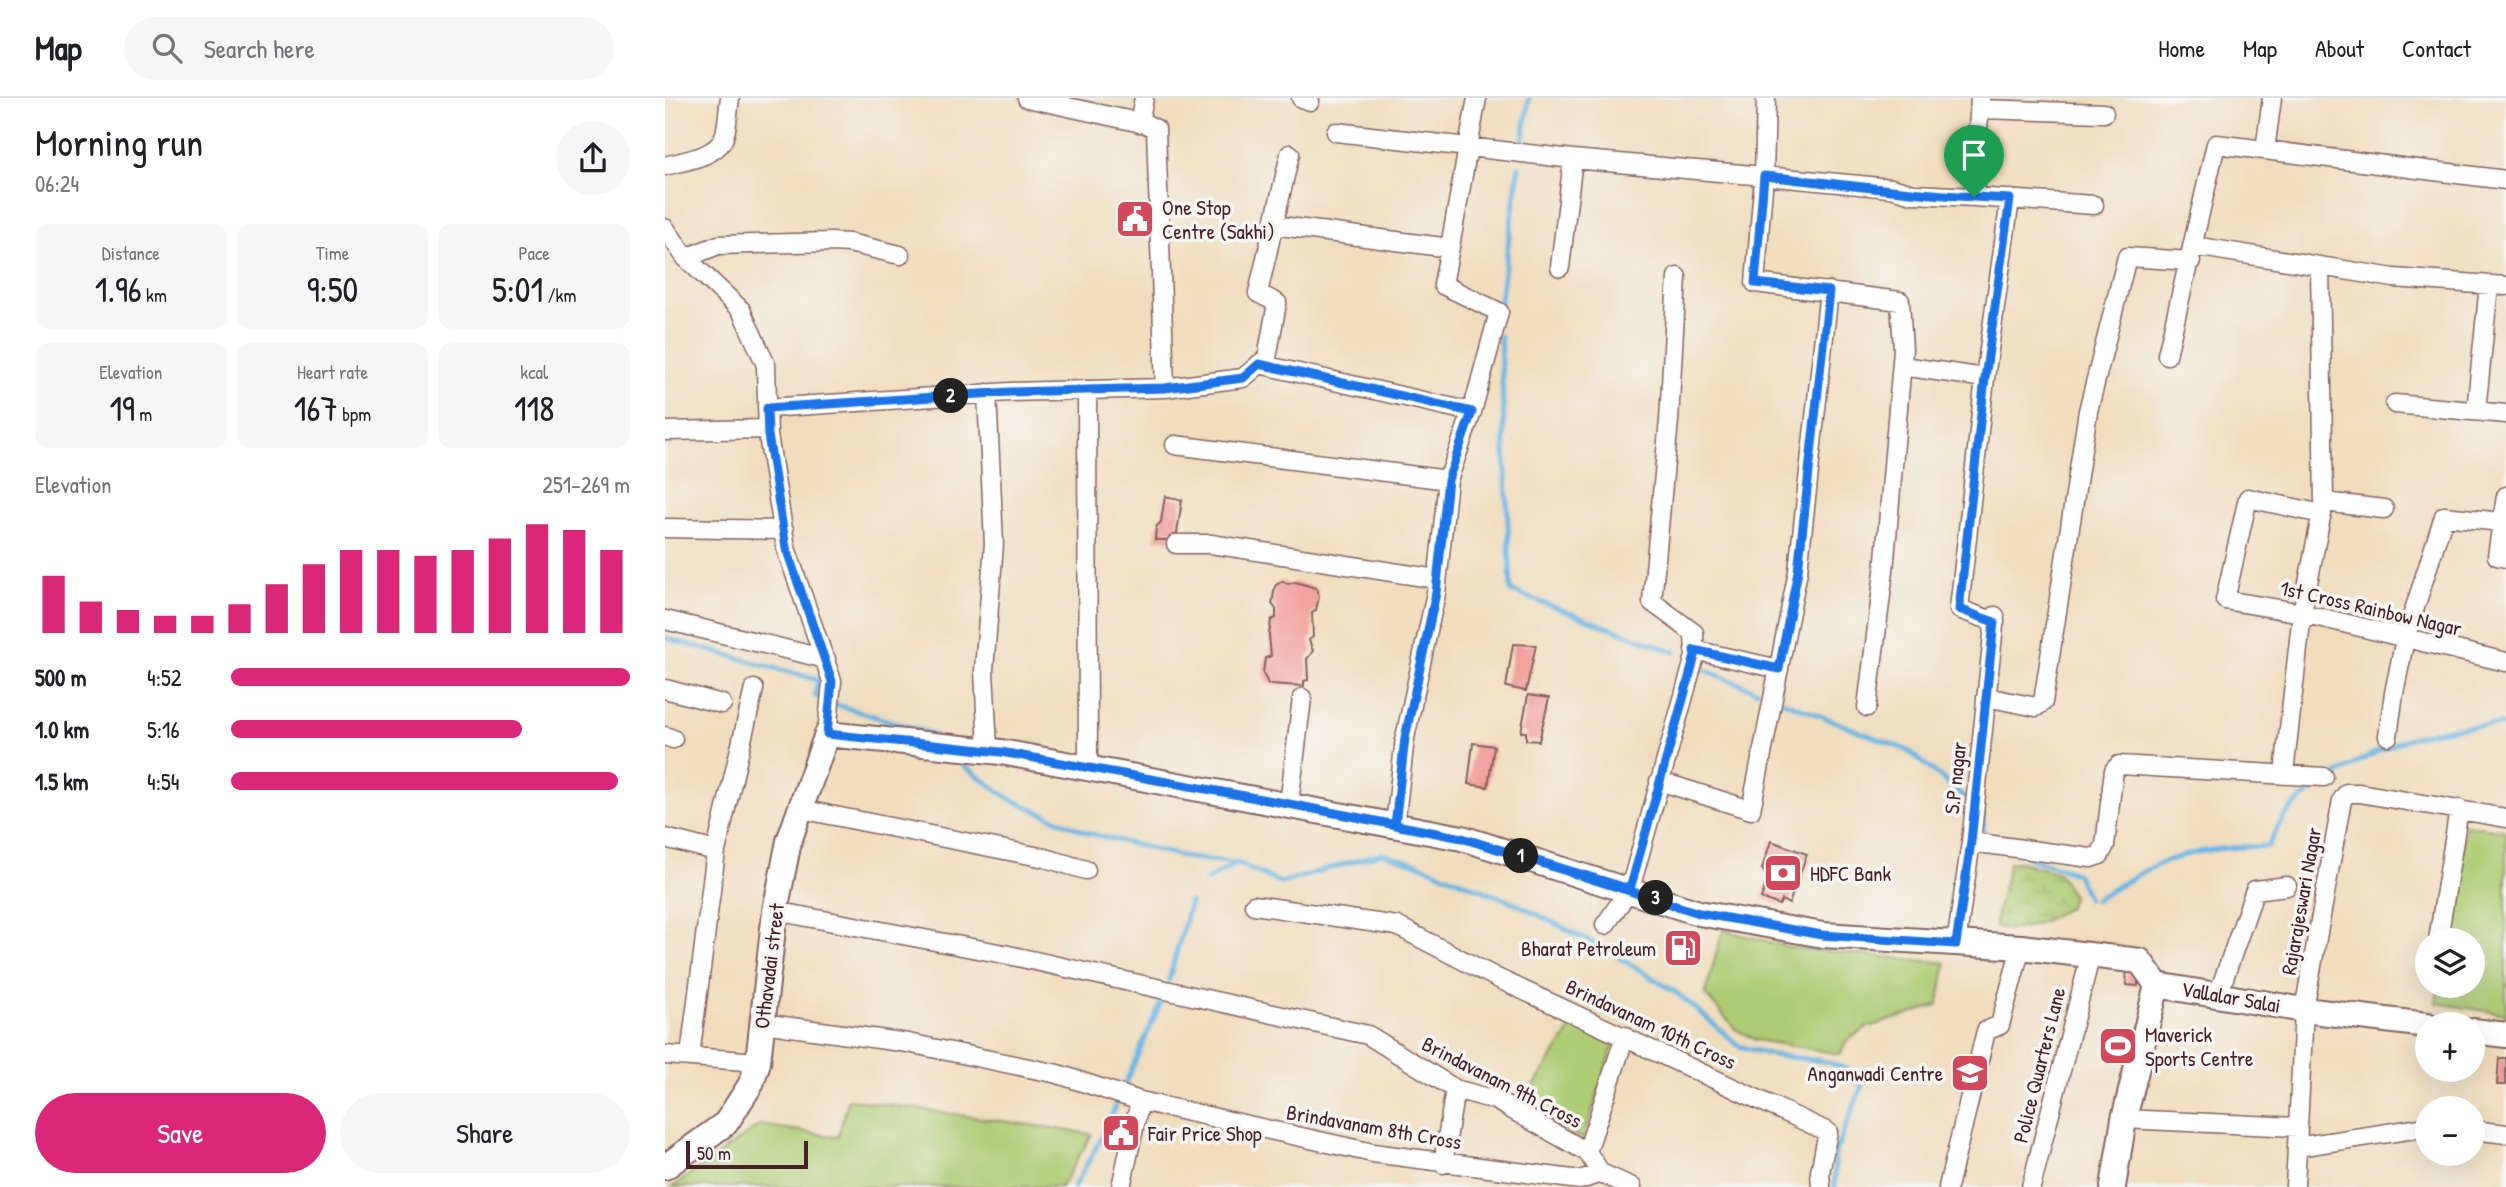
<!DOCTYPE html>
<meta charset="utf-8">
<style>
:root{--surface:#fff;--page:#f6f6f6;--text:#202124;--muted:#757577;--line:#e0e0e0;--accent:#db2777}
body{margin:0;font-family:"Patrick Hand",sans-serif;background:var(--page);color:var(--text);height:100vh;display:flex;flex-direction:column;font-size:26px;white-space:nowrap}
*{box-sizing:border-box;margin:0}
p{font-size:23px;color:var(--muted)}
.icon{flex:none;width:38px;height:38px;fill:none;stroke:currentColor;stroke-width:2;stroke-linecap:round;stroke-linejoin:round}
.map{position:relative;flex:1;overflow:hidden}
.side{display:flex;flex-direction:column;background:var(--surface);width:665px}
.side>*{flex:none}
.buttons{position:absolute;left:1750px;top:830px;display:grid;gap:14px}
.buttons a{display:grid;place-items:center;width:70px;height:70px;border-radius:50%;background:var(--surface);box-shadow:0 7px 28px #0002;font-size:35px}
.scale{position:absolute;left:21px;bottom:18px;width:122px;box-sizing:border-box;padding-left:7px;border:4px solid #4a1f2b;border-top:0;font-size:19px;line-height:24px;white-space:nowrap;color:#4a1f2b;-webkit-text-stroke:5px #f6f6f2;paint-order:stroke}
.pin{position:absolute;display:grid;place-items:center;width:60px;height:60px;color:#fff;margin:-72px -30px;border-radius:50% 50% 50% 0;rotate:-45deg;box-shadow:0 0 7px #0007}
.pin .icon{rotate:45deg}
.km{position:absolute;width:35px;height:35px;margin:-18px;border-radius:50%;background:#222;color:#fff;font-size:19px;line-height:35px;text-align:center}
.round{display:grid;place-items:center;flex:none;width:74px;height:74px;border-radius:37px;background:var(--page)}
.head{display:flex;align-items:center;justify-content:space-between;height:119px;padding:0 35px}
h1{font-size:38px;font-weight:600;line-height:52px}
.stats{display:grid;grid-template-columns:repeat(3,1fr);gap:10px;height:119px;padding:7px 35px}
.stats div{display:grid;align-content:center;border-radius:14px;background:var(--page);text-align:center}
.stats b{font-size:35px;font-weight:600}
.stats small{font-size:19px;font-weight:400}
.stats p{font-size:19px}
.chart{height:196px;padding:14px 35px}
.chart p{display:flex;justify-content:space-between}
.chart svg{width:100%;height:126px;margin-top:7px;stroke:var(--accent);stroke-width:6}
.button{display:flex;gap:14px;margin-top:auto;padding:14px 35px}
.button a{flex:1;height:80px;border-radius:42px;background:var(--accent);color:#fff;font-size:28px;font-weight:600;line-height:80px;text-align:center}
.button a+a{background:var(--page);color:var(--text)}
ul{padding:0 35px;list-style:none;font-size:23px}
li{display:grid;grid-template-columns:112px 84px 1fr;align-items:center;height:52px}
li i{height:18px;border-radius:9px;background:var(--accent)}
header{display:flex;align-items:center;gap:42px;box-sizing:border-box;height:98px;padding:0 35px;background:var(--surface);border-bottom:2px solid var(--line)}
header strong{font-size:33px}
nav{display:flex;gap:38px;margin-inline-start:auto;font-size:24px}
.search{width:490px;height:63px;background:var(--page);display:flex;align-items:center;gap:18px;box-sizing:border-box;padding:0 24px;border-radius:38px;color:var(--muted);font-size:26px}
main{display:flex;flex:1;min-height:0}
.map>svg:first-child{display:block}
.green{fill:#adcc73;stroke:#7c764f;stroke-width:2}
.wetland{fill:url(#wetland-marsh);stroke:#7c764f;stroke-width:2}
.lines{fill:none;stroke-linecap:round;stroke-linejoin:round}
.stream{stroke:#6ab6e3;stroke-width:5}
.building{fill:#f19693}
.street-casing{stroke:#84625e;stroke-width:21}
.secondary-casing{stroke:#84625e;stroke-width:28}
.street{stroke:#fff;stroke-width:18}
.secondary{stroke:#fff;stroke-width:24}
.route-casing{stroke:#fff;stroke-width:14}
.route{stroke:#1a73e8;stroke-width:9}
.labels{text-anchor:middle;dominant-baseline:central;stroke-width:7;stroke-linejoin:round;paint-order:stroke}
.poi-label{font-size:21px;fill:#4a1f2b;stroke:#f6f6f2;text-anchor:start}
.street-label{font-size:21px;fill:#4a1f2b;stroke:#f6f6f2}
</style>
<header>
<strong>Map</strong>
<div class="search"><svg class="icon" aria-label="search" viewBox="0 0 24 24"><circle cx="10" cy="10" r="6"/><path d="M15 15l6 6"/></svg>Search here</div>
<nav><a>Home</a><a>Map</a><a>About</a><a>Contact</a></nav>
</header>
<main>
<section class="side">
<div class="head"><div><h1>Morning run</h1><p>06:24</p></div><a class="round"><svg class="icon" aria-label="share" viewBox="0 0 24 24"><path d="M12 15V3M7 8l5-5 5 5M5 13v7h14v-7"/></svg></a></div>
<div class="stats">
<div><p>Distance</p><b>1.96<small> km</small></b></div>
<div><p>Time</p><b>9:50</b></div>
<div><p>Pace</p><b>5:01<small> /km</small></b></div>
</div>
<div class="stats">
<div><p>Elevation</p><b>19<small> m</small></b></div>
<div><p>Heart rate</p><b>167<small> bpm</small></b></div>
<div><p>kcal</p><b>118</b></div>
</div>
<div class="chart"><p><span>Elevation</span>251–269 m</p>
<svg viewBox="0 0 160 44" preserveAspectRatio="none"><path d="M5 44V24M15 44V33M25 44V36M35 44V38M45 44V38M55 44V34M65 44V27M75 44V20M85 44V15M95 44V15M105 44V17M115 44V15M125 44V11M135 44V6M145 44V8M155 44V15"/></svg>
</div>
<ul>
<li><b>500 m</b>4:52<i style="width:100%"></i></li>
<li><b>1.0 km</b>5:16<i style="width:73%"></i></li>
<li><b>1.5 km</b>4:54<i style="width:97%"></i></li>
</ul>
<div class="button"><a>Save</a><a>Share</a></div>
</section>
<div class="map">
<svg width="1841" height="1089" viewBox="0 0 1841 1089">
<defs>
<pattern id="wetland-marsh" width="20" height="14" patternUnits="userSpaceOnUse" patternTransform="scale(1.75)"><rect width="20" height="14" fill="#adcc73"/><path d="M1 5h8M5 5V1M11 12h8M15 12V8" fill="none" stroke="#96af64"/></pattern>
</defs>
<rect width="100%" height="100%" fill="#f6f6f2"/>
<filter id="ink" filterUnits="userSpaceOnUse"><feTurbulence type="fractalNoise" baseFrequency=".0143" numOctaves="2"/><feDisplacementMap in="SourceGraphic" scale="14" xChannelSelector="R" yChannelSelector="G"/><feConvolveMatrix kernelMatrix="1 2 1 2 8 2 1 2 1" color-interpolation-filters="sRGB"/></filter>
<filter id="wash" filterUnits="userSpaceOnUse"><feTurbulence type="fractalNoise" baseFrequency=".00686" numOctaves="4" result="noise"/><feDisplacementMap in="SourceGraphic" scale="28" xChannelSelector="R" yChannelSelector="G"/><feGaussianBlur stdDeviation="1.57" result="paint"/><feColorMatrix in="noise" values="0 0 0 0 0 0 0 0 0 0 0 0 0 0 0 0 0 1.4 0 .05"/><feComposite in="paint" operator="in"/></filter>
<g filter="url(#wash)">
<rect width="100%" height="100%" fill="#f0ddbe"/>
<path class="green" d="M1801 727 1841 733V916L1771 905 1774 887H1808V842H1781Z
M1058 832 1128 850 1281 865 1273 907 1204 929 1182 942 1175 956 1091 942 1070 931 1040 896Z
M911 923 950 943 918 1041 855 1009Z
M183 1001 427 1036 396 1089H7L95 1027 173 1039Z"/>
<path class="wetland" d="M1355 764 1394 775 1408 798 1403 810C1380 822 1356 838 1330 828V824L1344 765Z"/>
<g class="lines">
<path class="stream" d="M858 42 864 0
M834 211 854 69
M835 238 846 493 1010 554
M0 540 153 582 150 598 160 602
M1040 572 1092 593
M1118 603 1244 653 1299 699
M169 606 267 636
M292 663 345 701 423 735 524 760 572 765 616 785 717 755 756 767 854 807 942 852 1012 895 1074 948 1107 957 1158 963 1182 971 1197 988 1170 1055V1089
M1318 716 1319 744
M1364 760 1411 775 1423 801
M542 782 572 765
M1430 802C1457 786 1486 766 1517 758 1545 750 1574 749 1603 748 1609 737 1614 725 1622 715 1632 702 1651 691 1664 682 1726 641 1767 627 1841 627
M504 882 525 804
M459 989 495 906
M409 1089 438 1037 451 1007"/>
</g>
<g id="blocks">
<path class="building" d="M500 398 517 402 511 442H490L491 429 496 424Z
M617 483 623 486 631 484 651 490 654 499 651 512 647 515 648 539 644 542 648 553 642 561 643 582 639 583V588L603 586 598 575 600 560 606 558 604 537 606 522 611 520V511L607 506 610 488Z
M848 546 871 547 861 593 841 589Z
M863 597 884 600 874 643 861 642V634H856Z
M808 645 829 648 823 689 803 686Z
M1106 743 1142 756 1124 806 1117 802 1114 807 1096 800 1104 779 1097 771Z
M1473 874V888L1462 887 1461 875Z
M1834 960H1841V987H1832Z"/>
</g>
</g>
<g filter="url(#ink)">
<use href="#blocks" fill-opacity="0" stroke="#84625e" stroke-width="2"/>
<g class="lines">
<g class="street-casing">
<path id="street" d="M362 0 481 26 491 31 500 290
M636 0 645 3
M1315 11 1439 15
M474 25 479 0
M671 34 908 61 1099 78 1101 0
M1600 52 1607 0
M0 68C18 63 52 59 59 39 63 27 63 12 65 0
M1309 99 1429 107
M608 127 785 150
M0 130 21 160 76 212 101 267 103 337 121 450 167 583 162 636
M1529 148 1729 180 1841 188
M21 160 53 147 167 144 184 145 235 157
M895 169 908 61
M1502 257 1551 46 1841 82
M594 266 807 314
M1237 268 1320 280 1294 511 1330 524
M1320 280 1345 101
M422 292 423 669
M322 295 329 446 319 572 323 652
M1730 306 1841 316
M102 310 345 294 500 290 578 280 602 260 612 205 593 195 625 56
M1811 313 1824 187
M0 333 103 331
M510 347 783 382
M1841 398 1832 458 1841 460
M1659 404 1719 411
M1657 416 1583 400 1560 502 1637 515 1841 564
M0 430 119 432
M511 446H546L772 481
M0 522 161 561
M1029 552 1114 571
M0 591 57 606
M1321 599 1371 609 1378 604 1423 313 1462 159 1526 163
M1202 609 1219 473 1238 252 1235 203 1090 185 1099 78 1226 90 1248 96 1309 99 1315 0
M0 638 8 641
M1723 638 1729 595 1740 541 1779 418 1836 424
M1619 675 1637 515 1659 404 1655 169
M994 683 1086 712 1133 473 1164 193
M624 706 637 600
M135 711 380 760 421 772
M730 727 740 640 771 495 783 382 807 314 834 214 778 187 812 0
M0 740 51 753
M1306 744 1426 760 1435 757 1440 747 1449 672 1454 667 1659 679
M589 807 732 828 834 881 1163 1034 1155 1074 1156 1089
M110 813 339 856 703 937 790 991 830 1002 922 1054 936 1075
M940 827 965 791 1030 558 1029 535 987 504 1004 322 1012 179
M1773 842 1794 711
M1291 846 1306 744 1330 518
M1553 897 1590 792 1622 788
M97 925 243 945 393 976 475 1003 708 1055 915 1082 936 1075
M0 957 93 964
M25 958 51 753 89 591
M1459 1021 1633 1029
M1808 1032 1841 1036
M1632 1049 1762 1029
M922 1054 960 938
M778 1066 790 991
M936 1075 967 1089
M456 1089 475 1003
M1283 1089 1321 933 1335 927 1356 849
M1366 1089 1426 856
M1630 1089 1639 912 1677 702 1682 695H1694L1841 720"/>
</g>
<g class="secondary-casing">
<path id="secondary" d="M1492 887 1639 912 1762 927
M1808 933 1841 937
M0 1069 61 1025 86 986 93 964 110 813 124 743 162 636 336 654 797 740 1034 815 1158 837 1356 849 1475 863 1492 887
M1448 1089 1459 1021 1492 887"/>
</g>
<use href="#street" class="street"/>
<use href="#secondary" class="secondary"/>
</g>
</g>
<g class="lines" filter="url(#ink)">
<g class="route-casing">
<path id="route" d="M1309 99C1239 95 1169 85 1099 78L1090 185 1164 193 1133 473 1114 571 1029 552 1030 558 965 791 797 740 624 706 336 654 162 636 167 583 121 450 103 337 102 310 345 294 500 290 578 280 594 266 807 314 783 382 771 495 740 640 730 727 797 740 1034 815 1157 837 1291 846 1306 744 1329 524 1294 511 1320 280 1345 101 1309 99"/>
</g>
<use href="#route" class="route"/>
</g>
<defs>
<g id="civic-square" transform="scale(2.0125)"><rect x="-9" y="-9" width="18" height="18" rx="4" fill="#d1495b" stroke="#f6f6f2"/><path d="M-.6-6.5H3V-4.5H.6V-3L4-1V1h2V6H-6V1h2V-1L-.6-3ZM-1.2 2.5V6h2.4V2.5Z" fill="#fff"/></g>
<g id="bank-square" transform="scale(2.0125)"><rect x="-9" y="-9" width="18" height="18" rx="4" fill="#d1495b" stroke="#f6f6f2"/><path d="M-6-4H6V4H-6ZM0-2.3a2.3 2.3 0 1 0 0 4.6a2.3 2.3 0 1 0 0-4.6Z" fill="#fff"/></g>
<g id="fuel-square" transform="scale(2.0125)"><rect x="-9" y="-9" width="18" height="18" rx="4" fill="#d1495b" stroke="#f6f6f2"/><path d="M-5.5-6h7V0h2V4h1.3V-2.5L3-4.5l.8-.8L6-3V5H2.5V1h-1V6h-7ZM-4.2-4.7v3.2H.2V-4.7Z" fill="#fff"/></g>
<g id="stadium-square" transform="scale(2.0125)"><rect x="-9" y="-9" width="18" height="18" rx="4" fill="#d1495b" stroke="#f6f6f2"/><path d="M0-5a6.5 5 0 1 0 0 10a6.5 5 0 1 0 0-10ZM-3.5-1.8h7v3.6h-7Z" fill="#fff"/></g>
<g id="school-square" transform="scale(2.0125)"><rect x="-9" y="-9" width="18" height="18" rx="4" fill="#d1495b" stroke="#f6f6f2"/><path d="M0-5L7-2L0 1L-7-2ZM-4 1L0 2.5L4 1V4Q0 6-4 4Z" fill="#fff"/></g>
</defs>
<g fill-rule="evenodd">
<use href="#civic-square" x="470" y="121"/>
<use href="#bank-square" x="1118" y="775"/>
<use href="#fuel-square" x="1018" y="850"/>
<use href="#stadium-square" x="1453" y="948"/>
<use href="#school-square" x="1305" y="975"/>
<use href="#civic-square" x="456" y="1035"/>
</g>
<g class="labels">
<g class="poi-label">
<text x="497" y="109">One Stop<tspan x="497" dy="24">Centre (Sakhi)</tspan></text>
<text x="1145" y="775">HDFC Bank</text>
<text x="991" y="850" text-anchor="end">Bharat Petroleum</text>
<text x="1480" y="936">Maverick<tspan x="1480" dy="24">Sports Centre</tspan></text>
<text x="1278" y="975" text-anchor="end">Anganwadi Centre</text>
<text x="483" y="1035">Fair Price Shop</text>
</g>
<g class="street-label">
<text transform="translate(1706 510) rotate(13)">1st Cross Rainbow Nagar</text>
<text transform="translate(1290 680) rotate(-84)">S.P nagar</text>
<text transform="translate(1636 803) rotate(-80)">Rajarajeswari Nagar</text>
<text transform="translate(104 868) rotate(-83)">Othavadai street</text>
<text transform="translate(1566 899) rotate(10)">Vallalar Salai</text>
<text transform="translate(986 926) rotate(25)">Brindavanam 10th Cross</text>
<text transform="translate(1374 967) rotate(-76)">Police Quarters Lane</text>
<text transform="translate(837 984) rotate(27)">Brindavanam 9th Cross</text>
<text transform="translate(709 1029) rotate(10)">Brindavanam 8th Cross</text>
</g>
</g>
</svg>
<div class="buttons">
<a><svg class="icon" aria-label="layers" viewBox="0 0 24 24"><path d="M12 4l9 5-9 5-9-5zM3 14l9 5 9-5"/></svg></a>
<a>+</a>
<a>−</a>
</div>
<div class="scale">50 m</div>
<div class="pin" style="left:1309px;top:99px;background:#1e9e55"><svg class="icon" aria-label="arrive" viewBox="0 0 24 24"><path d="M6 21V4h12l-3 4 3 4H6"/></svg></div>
<b class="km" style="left:856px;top:758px">1</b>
<b class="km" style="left:286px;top:298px">2</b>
<b class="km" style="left:991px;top:800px">3</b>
</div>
</main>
